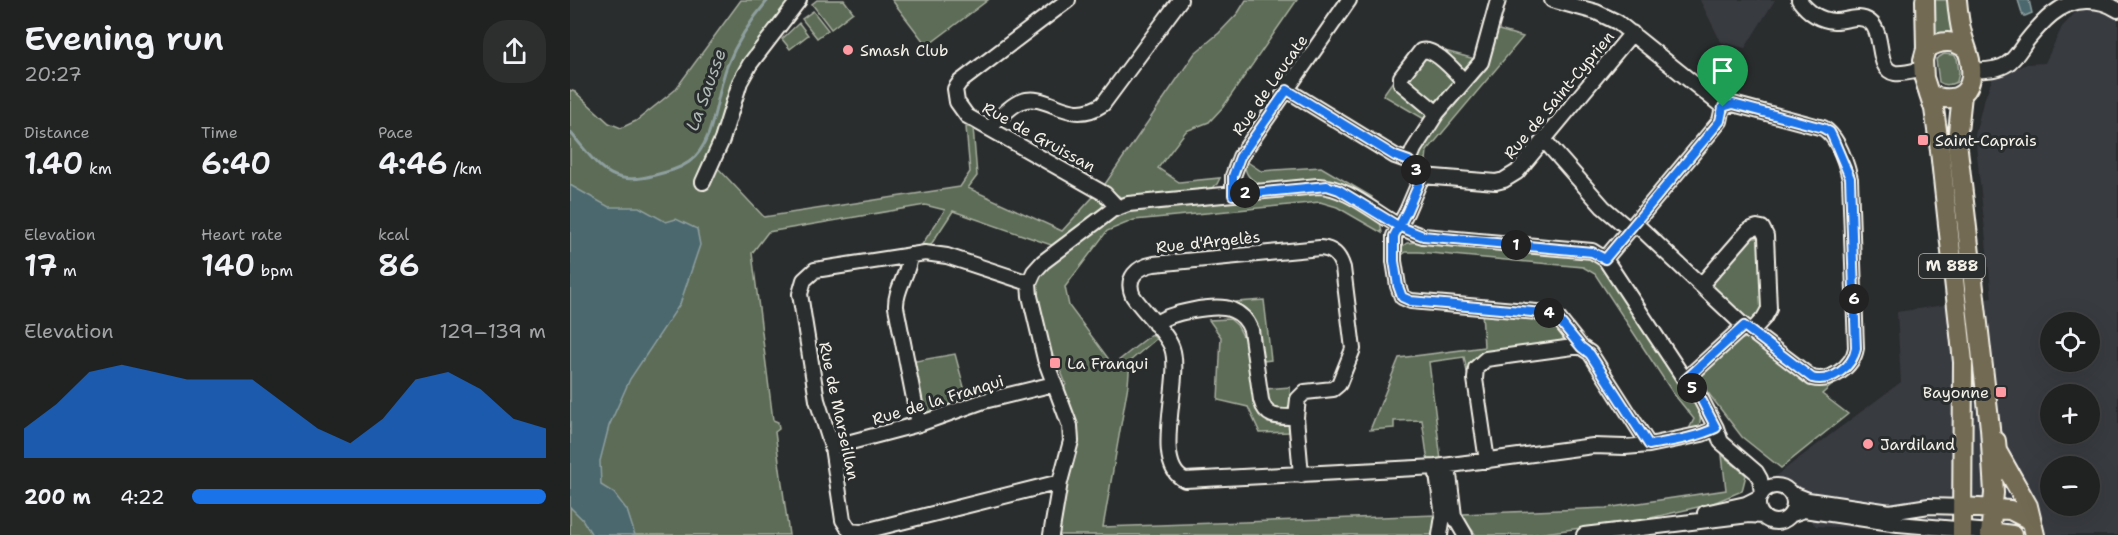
<!DOCTYPE html>
<meta charset="utf-8">
<style>
:root{--surface:#202222;--page:#2d2f2f;--text:#f1f3f6;--muted:#a2a4a5;--line:#3d3f40;--accent:#1a73e8}
body{margin:0;font-family:"Shantell Sans",sans-serif;background:var(--page);color:var(--text);height:100vh;display:flex;flex-direction:column;font-size:22px;white-space:nowrap}
*{box-sizing:border-box;margin:0}
p{font-size:20px;color:var(--muted)}
.icon{flex:none;width:33px;height:33px;fill:none;stroke:currentColor;stroke-width:2;stroke-linecap:round;stroke-linejoin:round}
.map{position:relative;flex:1;overflow:hidden}
.sheet{display:flex;flex-direction:column;background:var(--surface);width:570px}
.sheet>*{flex:none}
.tools{position:absolute;left:1470px;top:312px;display:grid;gap:12px}
.tools a{display:grid;place-items:center;width:60px;height:60px;border-radius:50%;background:var(--surface);box-shadow:0 6px 24px #0002,0 0 0 2px var(--line);font-size:30px}
.pin{position:absolute;display:grid;place-items:center;width:51px;height:51px;color:#fff;margin:-62px -26px;border-radius:50% 50% 50% 0;rotate:-45deg;box-shadow:0 0 6px #0007}
.pin .icon{rotate:45deg}
.km{position:absolute;width:30px;height:30px;margin:-15px;border-radius:50%;background:#222;color:#fff;font-size:16px;line-height:30px;text-align:center}
.round{display:grid;place-items:center;flex:none;width:63px;height:63px;border-radius:24px;background:var(--page)}
.headline{display:flex;align-items:center;justify-content:space-between;height:102px;padding:0 24px}
h1{font-size:33px;font-weight:600;line-height:45px}
.metrics{display:grid;grid-template-columns:repeat(3,1fr);gap:9px;height:102px;padding:6px 24px}
.metrics div{display:grid;align-content:center}
.metrics b{font-size:30px;font-weight:600}
.metrics small{font-size:16px;font-weight:400}
.metrics p{font-size:16px}
.chart{height:168px;padding:12px 24px}
.chart p{display:flex;justify-content:space-between}
.chart svg{width:100%;height:108px;margin-top:6px;fill:var(--accent);opacity:.7}
ul{padding:0 24px;list-style:none;font-size:20px}
li{display:grid;grid-template-columns:96px 72px 1fr;align-items:center;height:45px}
li i{height:15px;border-radius:8px;background:var(--accent)}
main{display:flex;flex:1;min-height:0}
.map>svg:first-child{display:block}
.built{fill:#383a41;fill-rule:evenodd}
.green{fill:#5b6c56;stroke:#a8ae9f;stroke-width:1.5}
.water{fill:#4b686e;stroke:#8f9f9f;stroke-width:1.5}
.lines{fill:none;stroke-linecap:round;stroke-linejoin:round}
.stream{stroke:#8f9f9f;stroke-width:3}
.minor-casing{stroke:#f4f1e8;stroke-width:18}
.major-casing{stroke:#f4f1e8;stroke-width:22}
.minor{stroke:#2a2d2e;stroke-width:14}
.major{stroke:#736b52;stroke-width:18}
.route-casing{stroke:#fff;stroke-width:12}
.route{stroke:#1a73e8;stroke-width:8}
.poi-dot{fill:#ff9aa2;stroke:#2a2d2e;stroke-width:2}
.labels{text-anchor:middle;dominant-baseline:central;stroke-width:6;stroke-linejoin:round;paint-order:stroke}
.shield{fill:#2a2d2e;stroke:#b7b6b0;stroke-width:1.5}
.shield-label{font-size:15px;font-weight:bold;fill:#f4f1e8}
.poi-label{font-size:16px;fill:#f4f1e8;stroke:#2a2d2e;text-anchor:start}
.street-label{font-size:16px;fill:#f4f1e8;stroke:#2a2d2e}
.water-label{font-size:18px;font-style:italic;fill:#b0bab7;stroke:#2a2d2e}
</style>
<main>
<section class="sheet">
<div class="headline"><div><h1>Evening run</h1><p>20:27</p></div><a class="round"><svg class="icon" aria-label="share" viewBox="0 0 24 24"><path d="M12 15V3M7 8l5-5 5 5M5 13v7h14v-7"/></svg></a></div>
<div class="metrics">
<div><p>Distance</p><b>1.40<small> km</small></b></div>
<div><p>Time</p><b>6:40</b></div>
<div><p>Pace</p><b>4:46<small> /km</small></b></div>
</div>
<div class="metrics">
<div><p>Elevation</p><b>17<small> m</small></b></div>
<div><p>Heart rate</p><b>140<small> bpm</small></b></div>
<div><p>kcal</p><b>86</b></div>
</div>
<div class="chart"><p><span>Elevation</span>129–139 m</p>
<svg viewBox="0 0 160 44" preserveAspectRatio="none"><path d="M0 44V32L10 22L20 9L30 6L40 9L50 12L60 12L70 12L80 22L90 32L100 38L110 28L120 12L130 9L140 16L150 28L160 32V44z"/></svg>
</div>
<ul>
<li><b>200 m</b>4:22<i style="width:100%"></i></li>
</ul>
</section>
<div class="map">
<svg width="1548" height="535" viewBox="0 0 1548 535">
<rect width="100%" height="100%" fill="#2a2d2e"/>
<filter id="ink" filterUnits="userSpaceOnUse"><feTurbulence type="fractalNoise" baseFrequency=".0167" numOctaves="2"/><feDisplacementMap in="SourceGraphic" scale="12" xChannelSelector="R" yChannelSelector="G"/><feConvolveMatrix kernelMatrix="1 2 1 2 8 2 1 2 1" color-interpolation-filters="sRGB"/></filter>
<g filter="url(#ink)">
<path class="built" d="M1130 0H1205L1175 48 1151 42Z
M1517 0 1548 3V535H1370L1352 531 1246 526 1204 477 1331 382 1327 312 1422 298 1405 135 1413 103 1423 77 1457 64 1475 63 1492 27ZM1480 322H1520V362H1480ZM1480 394H1520V434H1480ZM1480 466H1520V506H1480Z"/>
<path class="green" d="M171 0H225L206 22 145 146 135 161 147 167 194 217 390 187 400 172 396 127H403L407 176 398 188 492 231 524 196 533 200 532 211 484 246 383 211 360 246H351L375 210 355 205 198 232 182 253 203 420 208 422 209 429 205 432 219 535H0V90L5 92 39 123 51 128 66 121 105 90Z
M247 0H274L283 12 261 29 242 4Z
M322 0H418L357 46Z
M676 0H727L653 107 639 122 616 131 588 168 609 182 650 178 647 184 637 191 554 199 533 187 625 53 649 33 668 13Z
M1362 0H1378L1379 19 1383 35 1363 37Z
M243 11 258 30 247 38 232 19Z
M229 23 238 35 220 49 212 39Z
M915 26 953 37 857 151 856 160 861 170 837 151 856 120 813 95 849 44 905 59Z
M1374 54 1384 55 1387 58 1389 72 1387 82C1380 85 1375 86 1369 82L1366 59Z
M676 161 691 171 751 167 802 197 799 201 769 182 759 180 695 185C683 183 672 174 676 161Z
M751 192 769 197 810 221 812 233 767 207 750 202 564 220 537 231 495 287 499 306 543 365 582 334 586 339 560 361 558 385 533 527 866 515 864 529 861 535H487L507 432 493 390 496 384 485 357H481C477 340 462 298 466 283 469 266 539 217 556 211Z
M1177 238H1193L1195 310 1180 324 1140 288V279Z
M849 242 1018 257 1026 260 1034 268 1114 389C1124 402 1139 418 1124 432L1118 431 1124 419 1103 393 1025 274 1013 267 849 252H836L828 258 830 248 837 243Z
M694 300 701 360 694 361 687 336 667 308 666 302Z
M912 311 977 316 995 332 994 338 985 345 904 363 897 372 894 357 859 362 871 460 858 462 852 420 824 421V428L800 430 829 358 914 347Z
M660 319 667 325 675 340 685 407 698 423 718 422 719 432 690 433 678 407 648 400 651 337 639 320Z
M1176 338 1183 341 1243 384 1250 386 1263 384 1252 394 1278 414 1211 468 1172 437 1129 381 1130 374 1169 340Z
M385 354 398 402 353 418 340 362Z
M720 387C721 407 723 412 700 412L695 389Z
M1152 455 1176 475 1172 491 1141 504 1076 519 960 535H906L894 520 893 514 1036 508 1156 490Z"/>
<path class="water" d="M1448 0H1459L1462 13 1455 16H1453Z
M0 185 39 207H69L96 222 106 219 127 229 130 245 110 304 60 379 39 426 30 461 31 485 44 493 57 510 65 535H22L12 519 0 507Z"/>
<g class="lines">
<path class="stream" d="M0 132C27 163 38 189 85 175 97 172 109 169 119 162 145 144 146 94 157 66 167 41 181 20 198 0"/>
<g class="minor-casing">
<path id="minor" d="M498 0 390 82 385 89 387 102 397 116 535 194 548 208
M982 0 1026 12 1047 22 1153 107
M1229 0C1237 11 1249 20 1264 21 1276 22 1288 13 1300 22 1315 33 1305 70 1325 73 1334 74 1344 71 1353 69
M1401 71C1412 70 1427 71 1437 64 1445 59 1450 50 1455 43 1471 23 1490 0 1518 1 1529 1 1539 4 1548 10
M717 90 825 156 839 161 852 176 926 182 934 180 947 172 1062 33
M867 113 831 83V77L851 51C865 47 884 71 894 81
M420 128C429 119 440 105 452 101 479 92 499 127 533 104L610 0
M974 140 1033 207 1060 230
M839 161 844 149 867 113 911 62 928 0
M852 176 837 211 824 236V261L828 286 832 297 841 301 979 313 988 318 1011 347
M133 182 152 140 170 82 180 64 229 0
M663 194V176L670 157 779 0
M1066 224 1174 326
M340 255C339 274 325 289 326 307L349 424
M1035 259 1150 121 1153 107 1163 104 1253 128C1268 137 1276 162 1280 179L1286 348C1283 367 1260 383 1242 378L1174 326 1115 380
M459 283 377 256 355 253 245 270 234 280 230 294 247 400 262 447 273 520 280 531 291 532 490 482
M1131 285 1179 230 1187 227 1192 228 1196 236 1199 309 1194 318 1181 332
M585 324C598 313 646 303 662 310 672 314 677 320 681 330L691 400C696 419 709 417 726 417
M262 447 349 424 414 401 484 384
M917 461 905 379 906 368 916 359 1003 347H1011L1020 353 1079 445
M878 466 884 516 895 535
M866 467 873 516 870 535
M731 475 726 417 728 399 735 392 763 389 769 384 783 349 773 268C769 255 763 249 750 248L584 264C567 267 555 278 563 296 573 311 597 333 602 348 613 379 580 465 615 480L866 467 1023 446 1055 447 1079 445 1132 434 1146 428
M1188 504a18 18 0 1 1 36 0a18 18 0 1 1-36 0Z
M1220 493 1238 500 1320 512 1359 506 1393 507
M1135 513 1176 504 1190 497
M1220 515 1234 510 1328 524 1420 532
M481 535 490 482 501 441 500 426 475 359 460 296 459 283 464 272 473 262 542 210 558 204 748 186C785 187 817 227 853 236L1022 251 1035 259 1115 380 1131 399 1146 428 1151 442 1186 472 1190 479 1192 493
M1014 535 1179 515 1193 516"/>
</g>
<g class="major-casing">
<path id="major" d="M1355 0 1356 49
M1359 94C1389 106 1406 91 1400 60 1398 51 1394 42 1392 33 1389 22 1388 11 1387 0
M1392 95 1387 141 1420 428 1424 493 1420 535
M1426 441 1427 451 1458 506 1465 535
M1393 507 1440 510 1460 520
M1420 532 1442 535
M1392 535 1393 362 1370 151 1364 109 1354 78 1353 60 1356 49C1371 40 1384 39 1397 50"/>
</g>
<use href="#minor" class="minor"/>
<use href="#major" class="major"/>
</g>
</g>
<g class="lines" filter="url(#ink)">
<g class="route-casing">
<path id="route" d="M1153 107 1150 121 1035 259 1022 252 853 236 828 226 769 190 757 186 663 195V176L670 157 717 90 825 156 839 161 852 176 837 211 824 236V261L828 286 832 297 841 301 984 314 1011 347 1020 354 1079 445C1102 441 1125 438 1146 428L1131 399 1115 380 1174 326 1242 378C1261 383 1283 367 1286 348L1280 178 1263 138 1260 132 1253 128 1163 104 1153 107"/>
</g>
<use href="#route" class="route"/>
</g>
<g class="poi-dot">
<circle cx="278" cy="50" r="6"/>
<rect x="1347" y="134" width="12" height="12" rx="3"/>
<rect x="479" y="357" width="12" height="12" rx="3"/>
<rect x="1425" y="386" width="12" height="12" rx="3"/>
<circle cx="1298" cy="444" r="6"/>
</g>
<g class="labels">
<rect class="shield" x="1349" y="254" width="66" height="24" rx="4.5"/>
<g class="shield-label">
<text x="1382" y="266">M 888</text>
</g>
<g class="poi-label">
<text x="290" y="50">Smash Club</text>
<text x="1365" y="140">Saint-Caprais</text>
<text x="497" y="363">La Franqui</text>
<text x="1419" y="392" text-anchor="end">Bayonne</text>
<text x="1310" y="444">Jardiland</text>
</g>
<g class="street-label">
<text transform="translate(700 85) rotate(-55)">Rue de Leucate</text>
<text transform="translate(989 95) rotate(-50)">Rue de Saint-Cyprien</text>
<text transform="translate(469 137) rotate(29)">Rue de Gruissan</text>
<text transform="translate(638 242) rotate(-6)">Rue d'Argelès</text>
<text transform="translate(368 400) rotate(-17)">Rue de la Franqui</text>
<text transform="translate(269 411) rotate(78)">Rue de Marseillan</text>
</g>
<g class="water-label">
<text transform="translate(136 90) rotate(-70)">La Sausse</text>
</g>
</g>
</svg>
<div class="tools">
<a><svg class="icon" aria-label="locate" viewBox="0 0 24 24"><circle cx="12" cy="12" r="6"/><path d="M12 2v4M12 18v4M2 12h4M18 12h4"/></svg></a>
<a>+</a>
<a>−</a>
</div>
<div class="pin" style="left:1153px;top:107px;background:#1e9e55"><svg class="icon" aria-label="arrive" viewBox="0 0 24 24"><path d="M6 21V4h12l-3 4 3 4H6"/></svg></div>
<b class="km" style="left:946px;top:245px">1</b>
<b class="km" style="left:675px;top:193px">2</b>
<b class="km" style="left:846px;top:170px">3</b>
<b class="km" style="left:979px;top:313px">4</b>
<b class="km" style="left:1122px;top:388px">5</b>
<b class="km" style="left:1284px;top:299px">6</b>
</div>
</main>
